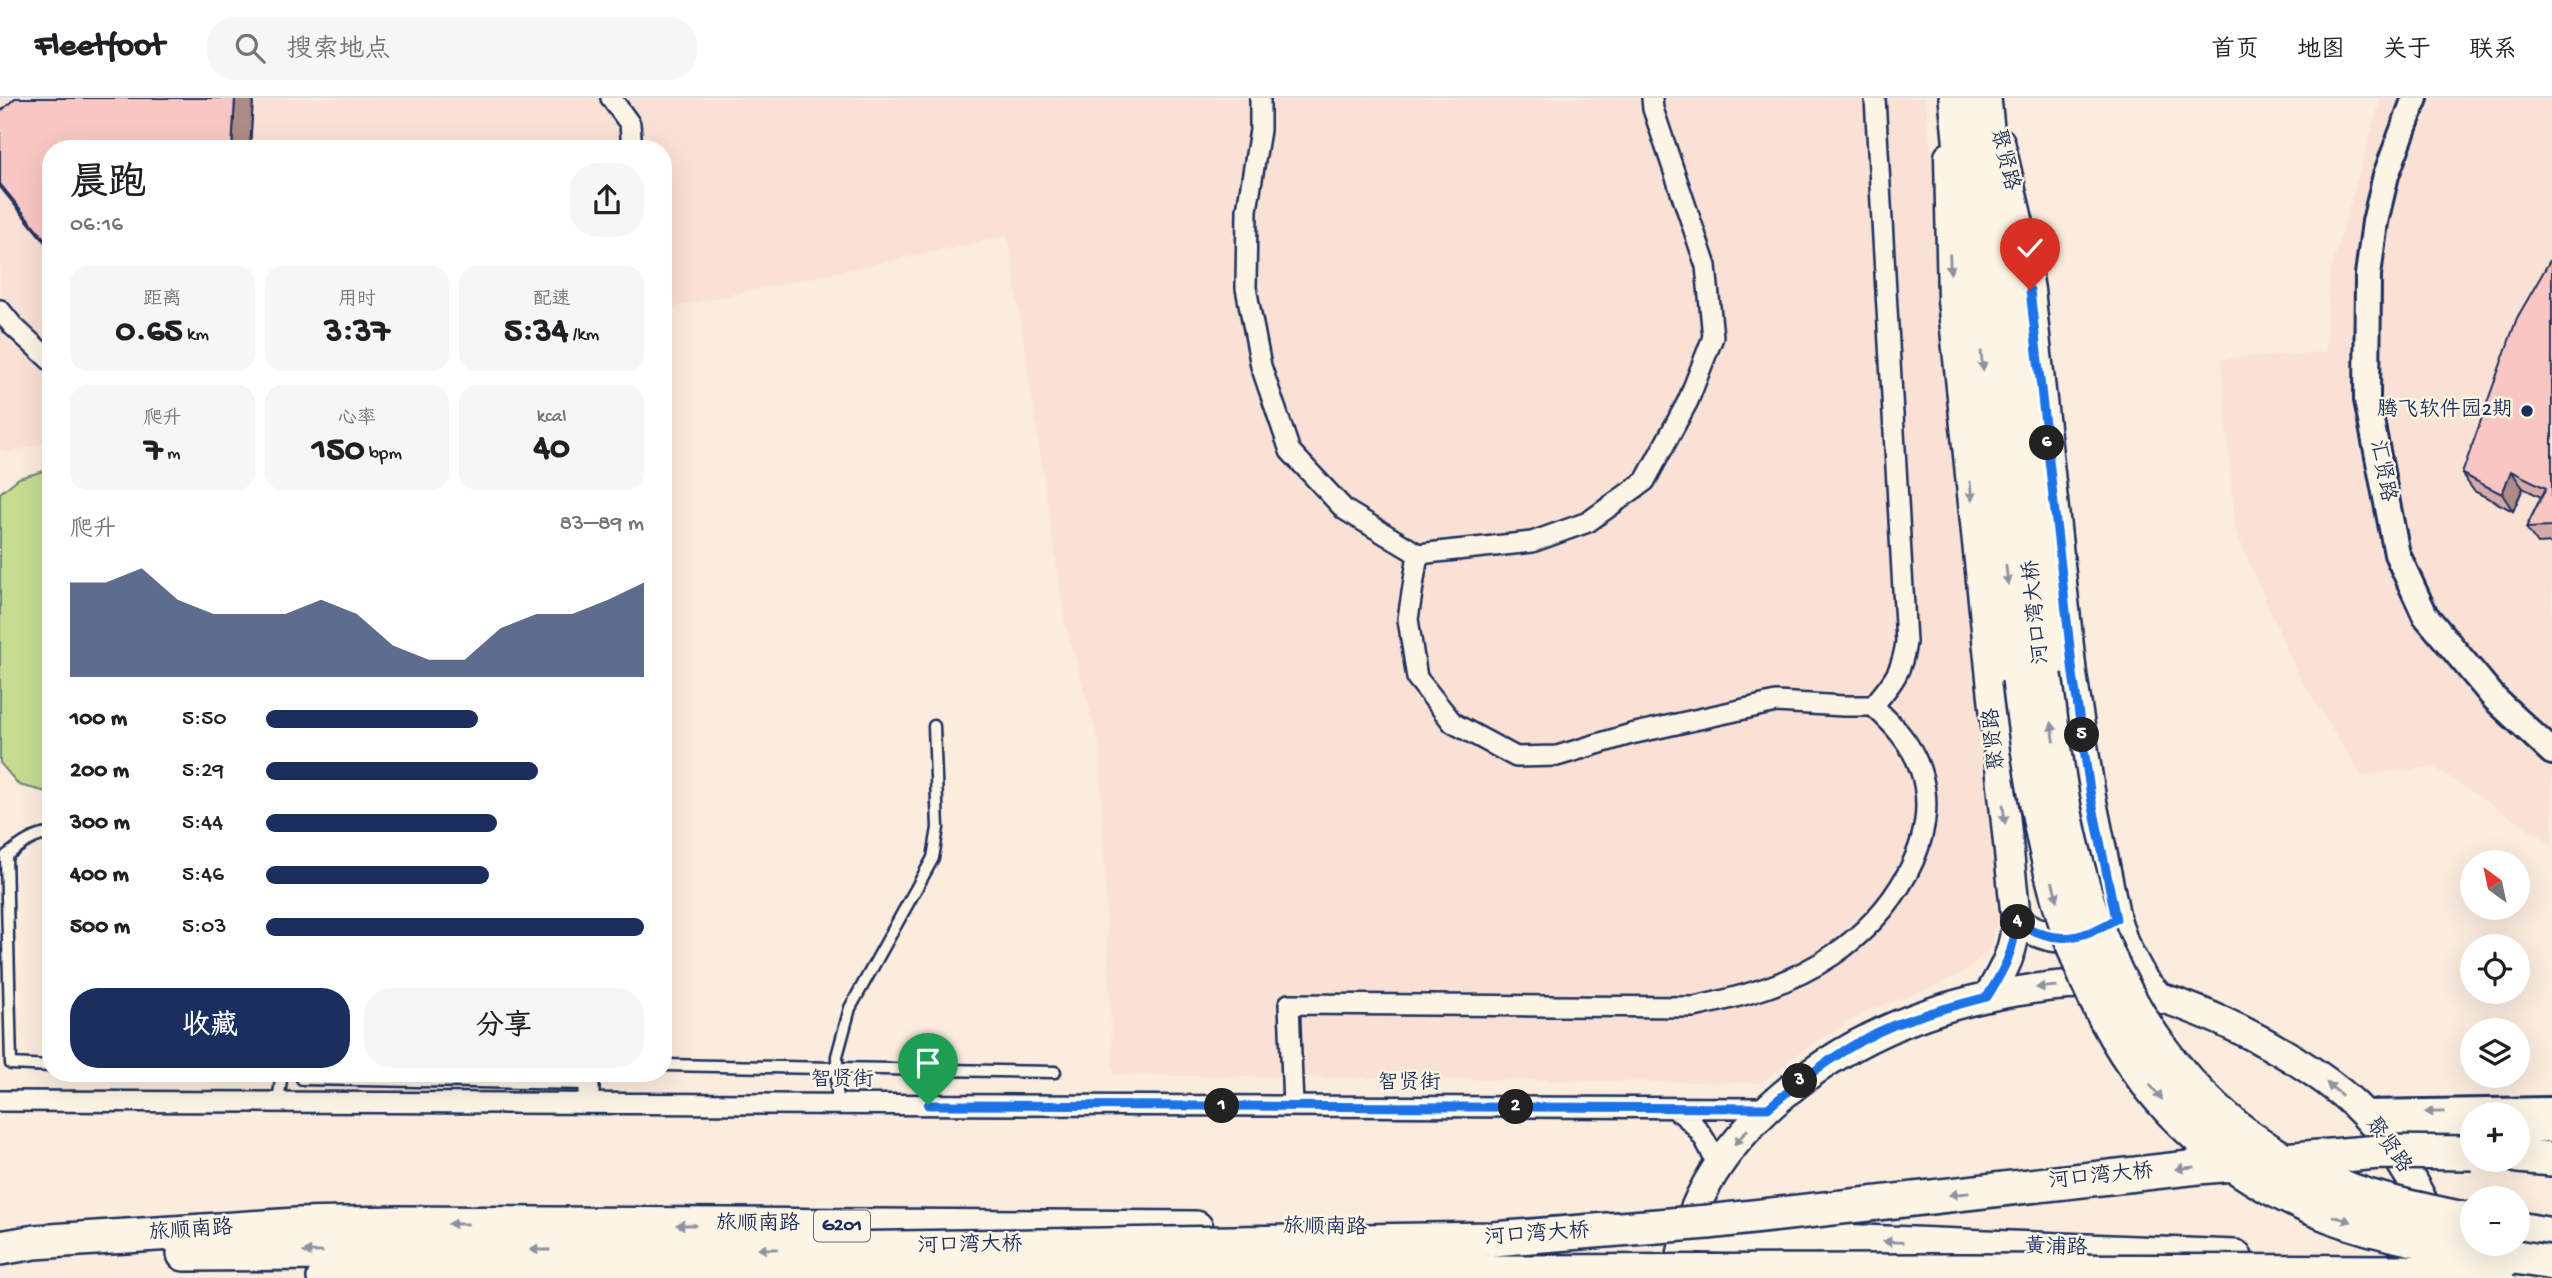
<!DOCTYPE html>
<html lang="zh">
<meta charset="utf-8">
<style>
:root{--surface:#fff;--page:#f6f6f6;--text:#202124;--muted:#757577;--line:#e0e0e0;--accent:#1b2f5e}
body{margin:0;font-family:"Gochi Hand","LXGW WenKai TC",sans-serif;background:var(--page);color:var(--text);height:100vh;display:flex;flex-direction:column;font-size:26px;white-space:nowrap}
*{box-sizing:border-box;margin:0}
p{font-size:23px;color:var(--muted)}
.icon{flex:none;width:38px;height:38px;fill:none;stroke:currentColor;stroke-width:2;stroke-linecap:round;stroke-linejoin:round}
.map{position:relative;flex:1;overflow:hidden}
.sheet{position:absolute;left:42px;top:42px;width:630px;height:942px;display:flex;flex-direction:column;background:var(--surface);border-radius:28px;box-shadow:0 7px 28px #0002}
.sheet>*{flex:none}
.needle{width:46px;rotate:327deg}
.fabs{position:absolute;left:2460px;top:752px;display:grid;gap:14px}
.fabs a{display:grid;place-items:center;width:70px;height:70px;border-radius:50%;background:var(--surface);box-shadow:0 7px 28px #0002;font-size:35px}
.pin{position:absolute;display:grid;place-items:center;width:60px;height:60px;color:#fff;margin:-72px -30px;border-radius:50% 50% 50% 0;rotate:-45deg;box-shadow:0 0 7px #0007}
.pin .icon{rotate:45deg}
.km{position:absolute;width:35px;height:35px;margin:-18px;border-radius:50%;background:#222;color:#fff;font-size:19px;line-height:35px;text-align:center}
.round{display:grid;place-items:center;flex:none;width:74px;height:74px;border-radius:28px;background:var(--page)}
.headline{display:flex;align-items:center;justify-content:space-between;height:119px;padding:0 28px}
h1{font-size:38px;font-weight:700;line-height:52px}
.figures{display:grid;grid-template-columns:repeat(3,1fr);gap:10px;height:119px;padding:7px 28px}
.figures div{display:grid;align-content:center;border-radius:18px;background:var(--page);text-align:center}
.figures b{font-size:35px;font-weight:700}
.figures small{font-size:19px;font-weight:400}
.figures p{font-size:19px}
.chart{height:196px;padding:14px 28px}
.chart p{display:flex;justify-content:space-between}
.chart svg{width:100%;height:126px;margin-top:7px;fill:var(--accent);opacity:.7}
.cta{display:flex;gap:14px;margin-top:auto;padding:14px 28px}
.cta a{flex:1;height:80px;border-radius:28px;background:var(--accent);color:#fff;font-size:28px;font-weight:700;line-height:80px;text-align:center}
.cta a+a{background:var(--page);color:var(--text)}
ul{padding:0 28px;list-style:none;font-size:23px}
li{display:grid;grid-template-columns:112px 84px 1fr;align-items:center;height:52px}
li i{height:18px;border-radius:9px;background:var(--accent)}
header{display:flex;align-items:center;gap:42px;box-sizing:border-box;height:98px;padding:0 35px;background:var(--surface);border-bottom:2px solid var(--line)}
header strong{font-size:33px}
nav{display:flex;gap:38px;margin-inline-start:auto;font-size:24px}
.search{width:490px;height:63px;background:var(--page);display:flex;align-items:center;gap:18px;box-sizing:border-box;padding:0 24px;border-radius:28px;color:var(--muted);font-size:26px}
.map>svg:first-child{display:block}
.built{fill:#fae1d6}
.green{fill:#c6dc91;stroke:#708678;stroke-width:2}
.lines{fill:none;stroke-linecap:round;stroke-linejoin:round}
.service-casing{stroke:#1b2f5e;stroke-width:15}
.minor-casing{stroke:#1b2f5e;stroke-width:24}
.tertiary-casing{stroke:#1b2f5e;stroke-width:30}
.secondary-casing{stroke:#1b2f5e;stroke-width:33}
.trunk-casing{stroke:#1b2f5e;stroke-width:38}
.service{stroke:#fcf5e5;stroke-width:10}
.minor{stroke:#fcf5e5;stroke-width:19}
.tertiary{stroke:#fcf5e5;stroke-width:24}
.secondary{stroke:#fcf5e5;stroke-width:28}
.trunk{stroke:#fcf5e5;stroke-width:33}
.trunk-bridge-casing{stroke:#1b2f5e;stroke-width:38;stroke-linecap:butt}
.trunk-bridge{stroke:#fcf5e5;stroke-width:33}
.wall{fill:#d5aba9;stroke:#1b2f5e;stroke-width:2}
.shaded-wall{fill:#ae8b89;stroke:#1b2f5e;stroke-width:2}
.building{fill:#f8c7c4;stroke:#1b2f5e;stroke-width:2}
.oneway{fill:#8c92a2}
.route-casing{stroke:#fff;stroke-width:14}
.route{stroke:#1a73e8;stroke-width:9}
.poi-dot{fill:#1b2f5e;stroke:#fcf5e5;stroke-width:2.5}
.labels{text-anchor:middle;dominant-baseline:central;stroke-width:5;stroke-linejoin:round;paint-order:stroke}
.shield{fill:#fcf5e5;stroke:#5e6a86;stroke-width:2}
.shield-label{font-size:19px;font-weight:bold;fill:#1b2f5e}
.street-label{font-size:21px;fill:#1b2f5e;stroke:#fcf5e5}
.poi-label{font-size:21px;fill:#1b2f5e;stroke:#fcf5e5;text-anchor:end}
</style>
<header>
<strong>Fleetfoot</strong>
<div class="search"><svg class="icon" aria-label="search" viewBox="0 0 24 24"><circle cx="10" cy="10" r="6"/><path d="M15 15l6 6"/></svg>搜索地点</div>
<nav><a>首页</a><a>地图</a><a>关于</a><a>联系</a></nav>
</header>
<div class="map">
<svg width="2552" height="1180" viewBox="0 0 2552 1180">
<rect width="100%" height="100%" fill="#fbecde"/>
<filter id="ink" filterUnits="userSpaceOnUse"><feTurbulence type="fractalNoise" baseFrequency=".0143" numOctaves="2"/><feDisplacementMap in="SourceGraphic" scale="14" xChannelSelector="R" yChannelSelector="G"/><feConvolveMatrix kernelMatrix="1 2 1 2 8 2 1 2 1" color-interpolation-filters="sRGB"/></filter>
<g filter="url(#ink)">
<path class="built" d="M0 0H1926L1998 821 1989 850 1967 872 1933 889 1865 914 1810 947 1761 985 1113 977 1099 646 1065 523 1008 138 663 211V51H51V343L7 355 0 352Z
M2381 0H2552V746L2434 669 2361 677 2297 575 2235 431 2221 261 2326 254 2329 179Z"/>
<path class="green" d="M51 371V695L19 687 0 665V395L19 380Z"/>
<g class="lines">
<g class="service-casing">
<path id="service" d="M51 736C34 736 19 748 6 758L11 966 51 968
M663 967 1055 974
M268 975H282
M303 975 302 981 589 986
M278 1004 282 975
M837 1006V958L850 910 933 760 938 730 934 628"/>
</g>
<g class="minor-casing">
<path id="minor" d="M611 0 630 26 632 51
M1260 0V32L1247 112 1246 190 1261 268 1290 353 1345 412 1418 456 1532 444 1588 424 1645 383 1688 303 1713 239 1706 168 1653 11 1652 0
M0 212 13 228 51 263
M1873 608C1892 585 1902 575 1906 544L1875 0
M589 975V1005
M0 1003 1768 1010
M1293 1008 1289 906 1694 909C1745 898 1790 886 1833 857 1890 819 1944 742 1920 671 1911 645 1893 626 1873 608H1844L1776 604 1631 636 1557 658 1516 659 1453 625 1417 580 1408 521 1418 456
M1673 1010C1696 1023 1708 1044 1717 1068"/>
</g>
<g class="tertiary-casing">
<path id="tertiary" d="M2415 0 2386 77 2375 124 2368 177 2367 302 2397 456 2425 517 2495 601 2552 654
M2363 1015 2552 1012
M2518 1032 2552 1031
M2379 1034 2473 1032"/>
</g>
<g class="secondary-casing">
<path id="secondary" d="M2000 44 2020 130 2030 192 2072 576 2091 699 2116 821 2124 846 2144 883 2161 901
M1949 59 1952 202 2016 822C2015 853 2003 873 1988 899
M2016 822C2043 841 2060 843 2092 835
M1679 1180C1683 1105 1728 1044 1783 997 1848 942 1924 910 2007 895 2036 890 2067 885 2097 887 2174 890 2312 960 2364 1016 2394 1048 2417 1089 2435 1128"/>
</g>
<g class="trunk-casing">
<path id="trunk" d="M1956 0 1987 312 2019 581
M1984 0 2015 309 2045 577
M2518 1058 2552 1061
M2518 1131 2552 1137
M1687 1137 2235 1159
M0 1150 35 1144 296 1127 398 1125 1196 1130
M184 1156 834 1151
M324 1180 402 1178 828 1180"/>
</g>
<use href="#service" class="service"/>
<use href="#minor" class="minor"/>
<use href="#tertiary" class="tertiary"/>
<use href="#secondary" class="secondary"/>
<use href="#trunk" class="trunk"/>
<g class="trunk-bridge-casing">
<path id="trunk-bridge" d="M2045 577C2053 637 2059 697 2074 755 2108 896 2184 1019 2320 1080 2368 1102 2421 1112 2473 1123
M2019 581C2045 807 2092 1025 2329 1117 2400 1144 2478 1152 2552 1165
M836 1151 1493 1141 1708 1124 2198 1069 2379 1054 2473 1055
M841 1180C1361 1173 1882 1172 2402 1174L2497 1180"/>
</g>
<use href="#trunk-bridge" class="trunk-bridge"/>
</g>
<path class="wall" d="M253 0 250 51H51V152L0 89V14Z
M2552 159V445L2538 446 2526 430 2541 399 2523 390 2513 413 2474 393 2462 376Z"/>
<path class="shaded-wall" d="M235 0H253L250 51H232Z
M2511 373 2523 390 2513 413 2502 396Z"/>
<path class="building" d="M15 0H235L232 51H51V149L0 86V14Z
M2552 159V429L2526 430 2546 390 2511 373 2502 396 2462 376 2517 220Z"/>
<defs><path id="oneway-solid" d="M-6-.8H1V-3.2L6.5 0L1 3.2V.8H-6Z" transform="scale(1.75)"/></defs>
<g class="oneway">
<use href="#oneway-solid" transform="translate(1950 166) rotate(88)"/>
<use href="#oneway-solid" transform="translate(1982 263) rotate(84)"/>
<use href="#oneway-solid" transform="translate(1971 393) rotate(84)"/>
<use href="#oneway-solid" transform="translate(2007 477) rotate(83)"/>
<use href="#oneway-solid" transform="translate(2053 634) rotate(-98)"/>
<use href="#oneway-solid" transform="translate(2004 716) rotate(84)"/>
<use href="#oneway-solid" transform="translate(2055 793) rotate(75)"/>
<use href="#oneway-solid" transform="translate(2046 889) rotate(175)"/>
<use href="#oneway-solid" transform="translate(2334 991) rotate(-141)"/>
<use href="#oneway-solid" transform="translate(2156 994) rotate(50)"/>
<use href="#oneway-solid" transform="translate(2435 1014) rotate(179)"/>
<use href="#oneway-solid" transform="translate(1741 1039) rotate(132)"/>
<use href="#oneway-solid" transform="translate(2185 1070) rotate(174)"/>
<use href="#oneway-solid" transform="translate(1959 1096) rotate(174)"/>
<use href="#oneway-solid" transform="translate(2342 1121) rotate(17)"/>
<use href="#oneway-solid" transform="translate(458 1126) rotate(-180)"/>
<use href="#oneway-solid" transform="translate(686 1127) rotate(-180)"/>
<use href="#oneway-solid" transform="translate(1893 1144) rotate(-178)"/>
<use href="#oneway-solid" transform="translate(768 1151) rotate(180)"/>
<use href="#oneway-solid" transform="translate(540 1152) rotate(180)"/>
<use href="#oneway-solid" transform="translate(313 1154) rotate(179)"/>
</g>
</g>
<g class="lines" filter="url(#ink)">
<g class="route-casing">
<path id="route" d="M928 1007 1768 1010C1806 978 1847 946 1894 927 1925 915 1956 907 1987 899 2003 873 2015 853 2016 822 2053 848 2079 843 2116 821L2091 699 2073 576 2030 192"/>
</g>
<use href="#route" class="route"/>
</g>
<circle class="poi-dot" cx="2527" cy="313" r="7"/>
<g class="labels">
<rect class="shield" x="814" y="1112.5" width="56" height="31" rx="5"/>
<g class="shield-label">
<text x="842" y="1128">G201</text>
</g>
<g class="street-label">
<text transform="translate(2003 62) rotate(76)">聚贤路</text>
<text transform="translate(2381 373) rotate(79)">汇贤路</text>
<text transform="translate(2038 514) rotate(-96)">河口湾大桥</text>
<text transform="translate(1996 641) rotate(-96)">聚贤路</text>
<text x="842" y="983">智贤街</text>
<text x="1409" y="986">智贤街</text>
<text transform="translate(2387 1048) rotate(55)">聚贤路</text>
<text transform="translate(2101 1080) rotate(-6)">河口湾大桥</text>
<text x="758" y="1127">旅顺南路</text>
<text transform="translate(1325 1131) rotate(1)">旅顺南路</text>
<text transform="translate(191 1134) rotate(-4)">旅顺南路</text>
<text transform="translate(1537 1138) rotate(-4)">河口湾大桥</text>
<text transform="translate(970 1149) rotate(-1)">河口湾大桥</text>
<text transform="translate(2056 1151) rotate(2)">黄浦路</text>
</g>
<g class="poi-label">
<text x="2513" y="313">腾飞软件园2期</text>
</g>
</g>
</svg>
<div class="fabs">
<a><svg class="needle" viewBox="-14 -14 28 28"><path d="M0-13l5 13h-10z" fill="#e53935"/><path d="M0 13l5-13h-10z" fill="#757577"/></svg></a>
<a><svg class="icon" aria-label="locate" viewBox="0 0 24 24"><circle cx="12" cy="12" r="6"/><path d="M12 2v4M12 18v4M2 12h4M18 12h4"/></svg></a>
<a><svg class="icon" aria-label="layers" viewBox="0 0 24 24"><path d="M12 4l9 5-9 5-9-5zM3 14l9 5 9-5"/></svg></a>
<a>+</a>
<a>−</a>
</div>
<div class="pin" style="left:928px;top:1007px;background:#1e9e55"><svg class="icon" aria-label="arrive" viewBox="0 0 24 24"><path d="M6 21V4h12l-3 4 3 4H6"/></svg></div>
<div class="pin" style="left:2030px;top:192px;background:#d93025"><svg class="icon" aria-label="check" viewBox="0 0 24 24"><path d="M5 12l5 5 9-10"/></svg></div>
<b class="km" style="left:1222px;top:1008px">1</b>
<b class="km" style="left:1516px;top:1009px">2</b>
<b class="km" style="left:1800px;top:983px">3</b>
<b class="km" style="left:2018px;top:824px">4</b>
<b class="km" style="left:2082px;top:637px">5</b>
<b class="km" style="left:2047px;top:345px">6</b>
<section class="sheet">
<div class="headline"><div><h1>晨跑</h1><p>06:16</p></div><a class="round"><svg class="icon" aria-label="share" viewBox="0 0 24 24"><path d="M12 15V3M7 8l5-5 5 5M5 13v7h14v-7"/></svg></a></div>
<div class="figures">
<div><p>距离</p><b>0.65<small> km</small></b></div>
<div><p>用时</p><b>3:37</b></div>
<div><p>配速</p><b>5:34<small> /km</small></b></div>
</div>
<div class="figures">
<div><p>爬升</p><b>7<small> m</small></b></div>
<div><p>心率</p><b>150<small> bpm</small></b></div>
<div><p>kcal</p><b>40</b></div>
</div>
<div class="chart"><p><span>爬升</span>83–89 m</p>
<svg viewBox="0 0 160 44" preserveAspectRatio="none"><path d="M0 44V11L10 11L20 6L30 17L40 22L50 22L60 22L70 17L80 22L90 33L100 38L110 38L120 27L130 22L140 22L150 17L160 11V44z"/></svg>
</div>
<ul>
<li><b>100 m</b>5:50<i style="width:56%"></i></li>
<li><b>200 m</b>5:29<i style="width:72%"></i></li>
<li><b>300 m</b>5:44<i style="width:61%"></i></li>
<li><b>400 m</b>5:46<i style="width:59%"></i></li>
<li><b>500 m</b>5:03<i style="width:100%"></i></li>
</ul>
<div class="cta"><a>收藏</a><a>分享</a></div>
</section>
</div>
